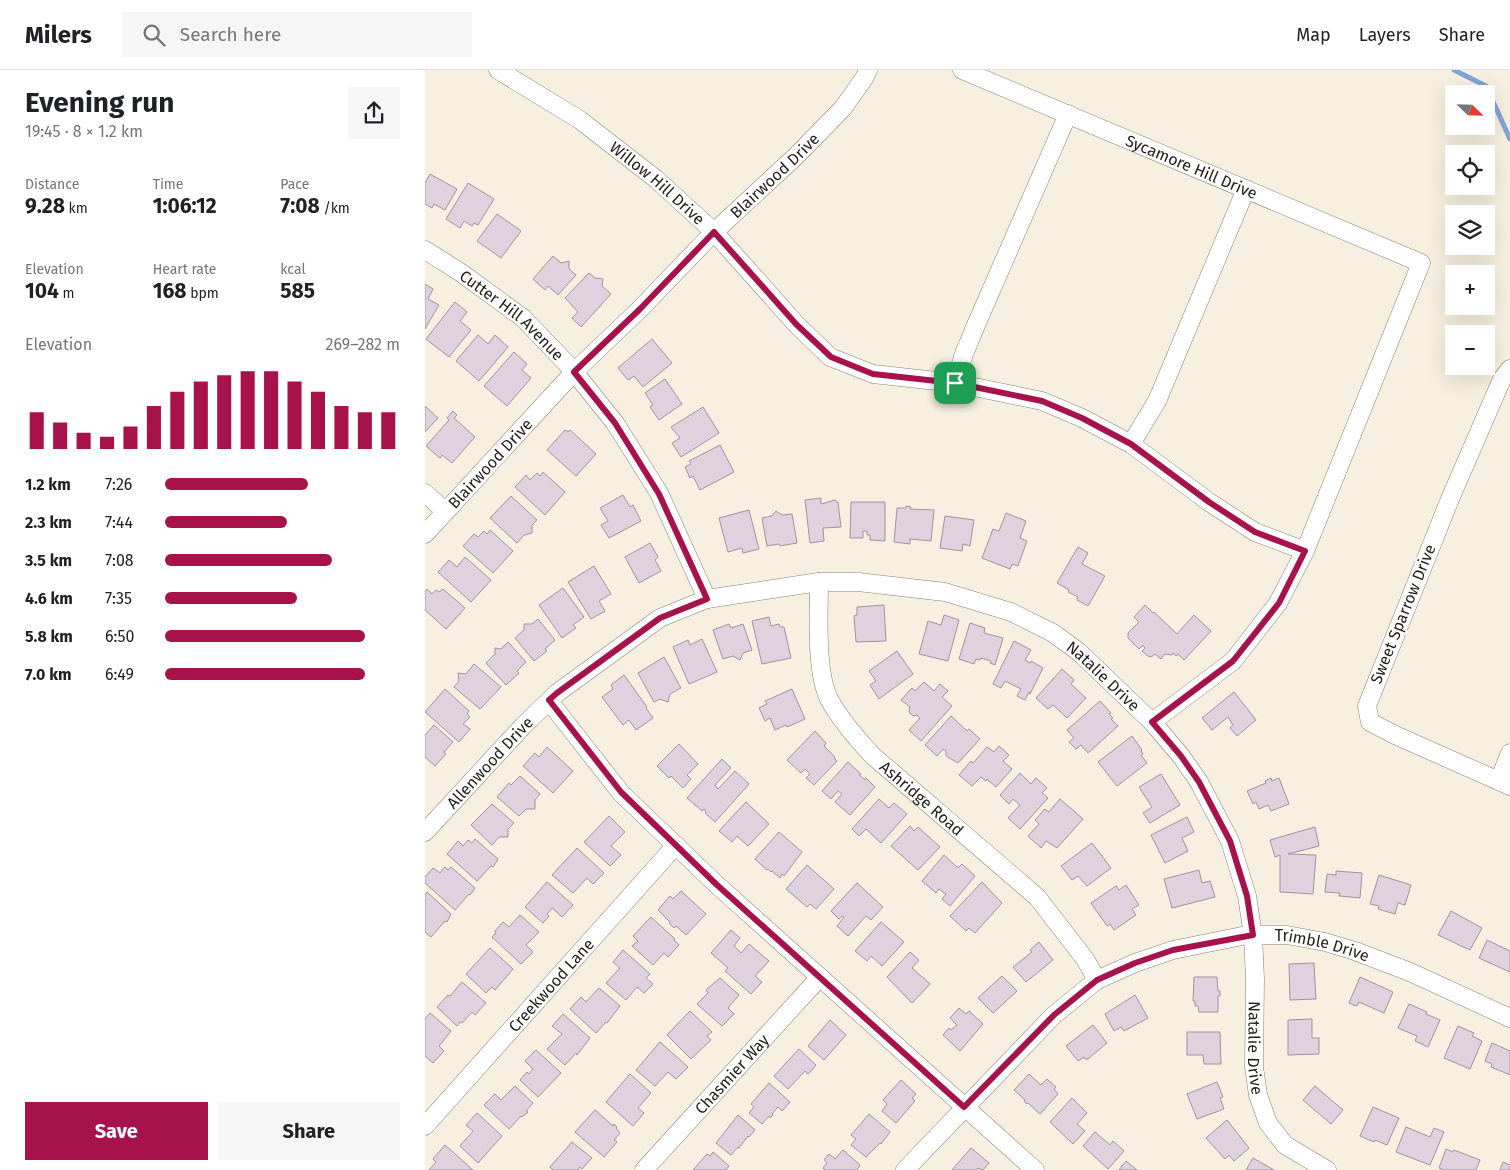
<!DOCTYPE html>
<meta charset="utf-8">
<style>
:root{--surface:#fff;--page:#f6f6f6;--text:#202124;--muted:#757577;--line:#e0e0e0;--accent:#a7124b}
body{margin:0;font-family:"Fira Sans",sans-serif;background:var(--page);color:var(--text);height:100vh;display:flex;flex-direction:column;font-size:19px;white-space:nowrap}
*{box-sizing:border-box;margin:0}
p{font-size:16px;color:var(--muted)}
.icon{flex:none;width:28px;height:28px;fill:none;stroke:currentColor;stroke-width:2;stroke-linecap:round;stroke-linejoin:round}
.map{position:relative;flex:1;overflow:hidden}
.panel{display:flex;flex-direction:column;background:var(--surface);width:425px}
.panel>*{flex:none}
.needle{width:32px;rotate:113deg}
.tools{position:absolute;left:1020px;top:15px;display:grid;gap:10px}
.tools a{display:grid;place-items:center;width:50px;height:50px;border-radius:0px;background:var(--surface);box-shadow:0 5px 20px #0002;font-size:25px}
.pin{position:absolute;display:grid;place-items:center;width:42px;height:42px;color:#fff;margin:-21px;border-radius:10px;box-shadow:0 2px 8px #0006}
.round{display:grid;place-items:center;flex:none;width:52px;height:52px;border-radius:0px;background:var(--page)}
.headline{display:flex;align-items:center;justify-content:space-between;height:85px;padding:0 25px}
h1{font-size:28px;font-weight:700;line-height:38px}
.stats{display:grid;grid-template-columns:repeat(3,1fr);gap:8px;height:85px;padding:5px 25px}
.stats div{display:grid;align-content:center}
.stats b{font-size:21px;font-weight:700}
.stats small{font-size:14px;font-weight:400}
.stats p{font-size:14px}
.chart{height:140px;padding:10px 25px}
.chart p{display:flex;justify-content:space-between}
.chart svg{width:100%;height:90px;margin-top:5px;stroke:var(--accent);stroke-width:6}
.cta{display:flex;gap:10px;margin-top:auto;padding:10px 25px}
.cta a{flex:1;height:58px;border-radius:0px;background:var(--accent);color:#fff;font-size:20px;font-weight:700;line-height:58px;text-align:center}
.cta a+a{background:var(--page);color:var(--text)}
ul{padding:0 25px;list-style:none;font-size:16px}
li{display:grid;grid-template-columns:80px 60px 1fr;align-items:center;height:38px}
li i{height:12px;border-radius:6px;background:var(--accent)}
header{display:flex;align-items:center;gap:30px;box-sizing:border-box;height:70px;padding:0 25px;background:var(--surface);border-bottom:1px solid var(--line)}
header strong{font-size:24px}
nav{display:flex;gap:28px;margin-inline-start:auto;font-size:18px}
.search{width:350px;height:45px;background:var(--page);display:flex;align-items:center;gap:12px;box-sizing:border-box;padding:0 18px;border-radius:0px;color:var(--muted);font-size:19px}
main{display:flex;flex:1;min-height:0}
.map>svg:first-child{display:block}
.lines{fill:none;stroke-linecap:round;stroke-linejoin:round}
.stream{stroke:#80a6d5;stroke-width:5}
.building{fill:#dfd2df;stroke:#9f939f}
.minor-casing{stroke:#898274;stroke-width:19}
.minor{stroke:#fff;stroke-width:18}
.route-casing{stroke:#fff;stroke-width:10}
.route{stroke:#a7124b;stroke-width:6}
.labels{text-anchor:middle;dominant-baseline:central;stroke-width:4;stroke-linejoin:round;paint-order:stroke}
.street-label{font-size:16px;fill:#211e19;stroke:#fff}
</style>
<header>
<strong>Milers</strong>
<div class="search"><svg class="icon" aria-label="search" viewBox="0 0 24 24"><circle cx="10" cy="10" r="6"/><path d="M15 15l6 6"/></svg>Search here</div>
<nav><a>Map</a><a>Layers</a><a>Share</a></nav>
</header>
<main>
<section class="panel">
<div class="headline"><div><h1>Evening run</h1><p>19:45 · 8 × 1.2 km</p></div><a class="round"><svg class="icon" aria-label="share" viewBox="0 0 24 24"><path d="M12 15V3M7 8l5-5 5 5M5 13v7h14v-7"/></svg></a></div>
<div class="stats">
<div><p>Distance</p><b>9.28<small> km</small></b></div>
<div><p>Time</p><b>1:06:12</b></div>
<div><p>Pace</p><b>7:08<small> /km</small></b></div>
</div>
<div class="stats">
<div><p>Elevation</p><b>104<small> m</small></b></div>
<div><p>Heart rate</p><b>168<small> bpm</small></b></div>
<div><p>kcal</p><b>585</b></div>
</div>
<div class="chart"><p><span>Elevation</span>269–282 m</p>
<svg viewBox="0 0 160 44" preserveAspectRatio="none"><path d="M5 44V26M15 44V31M25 44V36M35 44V38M45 44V33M55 44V23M65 44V16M75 44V11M85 44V8M95 44V6M105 44V6M115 44V11M125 44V16M135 44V23M145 44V26M155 44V26"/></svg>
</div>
<ul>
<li><b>1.2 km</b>7:26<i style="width:61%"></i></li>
<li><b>2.3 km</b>7:44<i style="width:52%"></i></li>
<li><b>3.5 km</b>7:08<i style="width:71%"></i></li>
<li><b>4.6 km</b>7:35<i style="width:56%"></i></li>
<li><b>5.8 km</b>6:50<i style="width:85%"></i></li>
<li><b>7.0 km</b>6:49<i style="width:85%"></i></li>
</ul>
<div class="cta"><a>Save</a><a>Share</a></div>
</section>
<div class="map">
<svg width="1085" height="1100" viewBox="0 0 1085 1100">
<rect width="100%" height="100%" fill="#f7f0e0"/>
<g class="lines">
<path class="stream" d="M1029 0 1061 16 1085 69"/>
</g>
<path class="building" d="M5 104 32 119 20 140 9 134 7 138 0 134V113Z
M43 113 69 129 53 155 49 153 47 156 39 151 35 158 21 149Z
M72 144 96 161 76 188 52 171Z
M128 186 136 193 144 191V199L151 205 133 225 123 216 120 220 108 209Z
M164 203 170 208 178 209 177 216 186 224 156 257 147 248 153 242 140 228Z
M0 214 8 219 3 229 14 235 0 259Z
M30 232 42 242 35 251 46 260 24 287 1 269Z
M53 265 63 274 70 265 83 277 54 311 31 291Z
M227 269 247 293 218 317 209 306 203 310 193 298Z
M89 282 102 294 97 300 106 308 82 336 59 316Z
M240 309 257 334 234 350 225 337 228 335 220 323Z
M0 336 13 348 0 362Z
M278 337 294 363 256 387 247 373 255 368 246 357Z
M28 341 32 345 29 348 50 367 27 393 17 385 15 388 1 376 24 350 22 348Z
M140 360 143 362 145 360 171 384 151 406 122 380Z
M295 375 309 402 275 420 268 406 265 408 260 397 266 394 264 391Z
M118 402 140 422 120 445 90 417 101 405 105 410 112 403 115 406Z
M198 425 205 437 208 435 216 451 184 468 176 455 183 451 175 438Z
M86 426 112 450 107 455V463L99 465 92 473 65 448Z
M396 428V434L410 430 411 432H413L416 457 398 458 399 471 385 473 380 430Z
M426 432H460V471L445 470V465H442V461H438V468H425Z
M481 436 486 437 485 439 509 440 506 471 485 469V474L469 472 472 438H481Z
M324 440 334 479 318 483 317 478 303 482 294 448Z
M351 441 357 445 367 444 372 473 355 476 354 474 342 476 337 448 347 446Z
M581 443 601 451 595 468 602 471 593 496 587 494 585 499 557 488 568 459 574 461Z
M520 446 549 450 545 476 538 474 537 481 515 478Z
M65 460 88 481 68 503 38 476 49 464 53 467 59 461 62 464Z
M225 473 233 487 230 490 236 501 214 513 200 487Z
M653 477 663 483 657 494 680 506 663 536 652 530 653 527 643 522 644 520 632 513Z
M40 487 66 510 46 532 13 502 24 490 32 497Z
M169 496 186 524 174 531 180 541 166 549 143 512Z
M138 518 159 547 148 555 151 558 137 568 114 535Z
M2 519 7 524 11 520 14 522 18 519 40 538 21 559 0 540V522Z
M459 535 461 571 431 572 429 546 432 545V537Z
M720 535 728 543 729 542 752 564 769 545 786 561 759 590 753 584 751 586 748 583 747 585 740 584 736 589 730 584 726 587 723 586 717 581 720 578 718 575 714 579 703 568V563L714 552 709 547Z
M519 545 534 550 523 591 494 584 503 551 516 555Z
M344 547 346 556 354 554 355 557H359L366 588 337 594 327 551Z
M113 549 130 570 120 579 122 581 109 591 90 568 99 560V554H107Z
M545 553 560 558 559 563 578 568 570 595 565 593 566 591 556 588 555 590 551 589 549 594 534 589Z
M304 554 306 558 318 554 327 580 318 583 315 590 308 586 298 589 288 560Z
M277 569 292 602 264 614 248 577 263 570 265 575Z
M589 571 606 580 600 590 605 593 606 591 618 598 605 624 604 622 600 630 592 626 596 619 580 611 576 618 568 614Z
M83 572 101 592 92 601 94 603 81 615 61 593 70 584V578L76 579Z
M472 581 488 604 454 629 445 615 451 611 444 601Z
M239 587 256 618 245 624 243 632 235 629 229 632 213 603Z
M49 594 76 617 55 639 29 617 34 611 33 603 41 604Z
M637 599 649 610 646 614 661 628 642 648 628 635 623 639 611 628Z
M199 605 222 637 221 638 228 648 211 660 204 650 198 655 177 627 188 619 186 615Z
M499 612 509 621 515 614 523 621 517 627 527 636 496 671 484 660 495 648 492 645 488 646 484 642 485 637 476 630 487 618 490 621Z
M20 619 44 641 42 644 45 647 38 654 45 659 34 672 0 642Z
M367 619 380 649 362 657 361 655 350 660 345 648 340 651 334 638 342 634 340 631Z
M809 622 831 650 812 666 805 658 808 655 803 647 787 660 777 648Z
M675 631 686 643 684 644 688 648 686 649 693 656 663 683 656 675 651 679 644 672 649 668 642 660Z
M526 646 542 661 544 659 555 669 533 693 521 686V681L518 679 512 686 500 675Z
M9 655 28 672 19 682 21 684 10 696 0 687V665Z
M390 661 401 673 399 676 410 687 409 688 412 691 389 715 381 708 385 704 380 699 376 703 362 690Z
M707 666 717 680 716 681 718 684 716 685 722 693 692 716 673 692Z
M254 674 273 694 262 705 266 709 258 718 246 706 244 708 232 696Z
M574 676 584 685 578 691 587 699 571 717 562 709 561 711 556 707 547 716 534 705 546 691 548 693 562 677 569 682Z
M122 677 148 701 128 723 98 696 110 683 114 687Z
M297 689 306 698 290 715 293 719 310 701 324 714 290 752 280 743 281 742 279 739 277 741 262 728Z
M423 692 436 704 434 705 440 710 441 708 450 717 425 745 410 732 417 724 413 721 406 729 397 721Z
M595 703 606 714 611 708 622 718 617 723 623 728 595 759 583 748 595 735 588 729 584 734 575 725Z
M736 704 755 735 725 753 718 743 727 737 714 717Z
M95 706 115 724 110 730V739H101L94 746 72 727 84 713 86 715Z
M846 708 847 711 854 708 864 734 846 741 843 735 834 739 831 732 828 734 822 721 841 713 840 711Z
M454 729 464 738 469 733 482 744 456 773 441 759 434 766 427 759Z
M635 729 658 749 632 778 621 771 616 778 603 766 614 754 610 750 620 739 624 742Z
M321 732 344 754 323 776 312 766 307 772 294 761Z
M67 734 89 753 83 759V767H74L67 775 46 755Z
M184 746 200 762 186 776 196 785 185 796 159 772Z
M762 747 769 762 757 768 763 781 740 793 726 765Z
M485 756 489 761 493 757 515 777 493 800 466 776Z
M890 757 894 776 863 784 891 785 888 824 855 822V785L850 787 845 770Z
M354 762 377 782 359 806 357 804 355 808 347 801 346 802 343 799 342 800 330 789Z
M50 769 73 789 68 797 66 796 52 811 22 784 33 771 38 776 43 770 47 773Z
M667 773 686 798 662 816 653 806 647 810 636 796Z
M152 778 179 803 168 814 162 808 148 823 127 805Z
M519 785 532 797H534L537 794 550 806 525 836 517 829 521 824 514 819 511 823 497 811Z
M382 795 409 819 391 839 385 834 382 837 361 819Z
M20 797 23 800 26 797 50 818 45 825 44 824 30 840 0 813V807L8 798 15 803Z
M774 800 777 813 785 811 790 827 747 838 739 809Z
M911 801 937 803 935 828 914 826 915 823 900 822 902 804 911 805Z
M954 805 986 815 980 835 973 833 970 844 953 839 954 836 945 834Z
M122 812 148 835 137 847 127 838 122 844 124 846 118 853 100 837Z
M557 812 577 833 550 863 544 858 541 861 525 846Z
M432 813 458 837 446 850 441 846 423 866 412 856 419 847 417 846 414 849 406 841Z
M701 815 714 835 707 839 711 845 689 860 685 854 682 856 666 833 691 816 694 820Z
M256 821 281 844 261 865 251 856 249 858 244 853 245 852 233 840 245 826 248 829Z
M2 822 26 844 22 852 20 851 6 867 0 862V825Z
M1026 841 1057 858 1045 880 1013 865Z
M95 845 114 862 101 875 108 882 96 894 67 867 71 863 70 861 78 852 84 857Z
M226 847 250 869 249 870 254 875 243 887 239 883 228 895 207 876 213 871 208 866Z
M456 852 479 872 457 896 446 886 442 891 430 881Z
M306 860 315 868 309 876 316 883 324 874 344 891 330 906 337 912 326 924 300 901 303 898 286 883Z
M1062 870 1085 881V902L1054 888Z
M614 872 628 890 601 912 588 897 607 882 605 880Z
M65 878 88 899 70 920 67 917 61 923 41 904Z
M198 880 225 904 221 908 228 914 219 923 212 917 201 930 181 913 195 898 188 892Z
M485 882 494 890 487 898 505 914 487 933 462 907Z
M889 893 891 929 865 930 864 894Z
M577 906 592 921 568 943 553 928Z
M769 907H792L793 921H795V926H793V942H774L773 936H770V931H768Z
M935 907 968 922 959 943 934 932 932 936 924 933Z
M295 908 314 925 303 938 309 944 297 956 272 934 283 923 281 920Z
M37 912 61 933 50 945 47 942 37 953 35 952 32 956 12 937 23 925 25 926Z
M174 918 195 936 182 953 181 952 171 963 145 939 156 927 161 932Z
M710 925 723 948 699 961 696 957 689 961 680 944Z
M984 934 1002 942 1001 944 1015 950 1003 977 990 971 992 966 973 958Z
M534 938 541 944 544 941 558 954 535 981 518 965 524 958 526 960 532 955 525 948Z
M265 941 287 962 282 966 286 970 266 989 242 965Z
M5 943 26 961 14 976 19 981 8 993 0 986V949Z
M138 944 165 968 152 985 151 983 140 995 122 979 137 964 127 956Z
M887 949V968H894V984L863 985V950Z
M405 950 421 965 399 990 383 976Z
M668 955 682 973 663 989H660L659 987 653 991 641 976Z
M1033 956 1049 963 1047 966 1057 971 1045 999 1019 988Z
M762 962H795L796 994H779L778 985H762Z
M235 972 263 997 251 1009 243 1002 230 1016 211 1000Z
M1067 973 1085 981V1005L1066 997 1067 994 1060 991Z
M374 979 391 995 383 1004 380 1001 363 1019 349 1006Z
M111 980 136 1003 113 1027 95 1010 102 1002 104 1004 108 999 100 991Z
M205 1004 226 1023 213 1038 219 1043 208 1056 181 1032Z
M604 1004 616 1015 622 1009 631 1017 629 1019 633 1024 615 1044 603 1033 602 1034 599 1031 600 1030 589 1020Z
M476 1010 491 1024 487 1028 490 1031 471 1053 457 1041 462 1034 458 1030Z
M792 1012 798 1027 795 1028 799 1039 772 1049 762 1024Z
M344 1013 365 1032 357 1041 353 1037 347 1044 348 1045 345 1048 344 1046 337 1054 324 1043 329 1037 326 1034Z
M90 1016 108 1033 101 1041 103 1042 97 1047 96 1046 84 1059 59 1035 70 1024 76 1030Z
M890 1016 918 1040 906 1054 878 1030Z
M647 1028 662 1043 652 1054 660 1061 648 1074 625 1052Z
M948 1037 974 1048 962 1075 950 1070 949 1072 935 1066Z
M170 1040 188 1056 189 1054 192 1057 191 1058 195 1063 189 1070 192 1072 179 1087 150 1062Z
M52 1043 77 1066 53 1093 35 1076 48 1061 41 1055Z
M444 1044 465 1062 456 1074 455 1073 441 1087 426 1075 431 1069 426 1065Z
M313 1045 330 1060 324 1067 323 1066 314 1078 313 1077 306 1085 291 1073Z
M802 1050 824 1078 809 1091 804 1085 800 1089 781 1068Z
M981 1057 1005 1067 1009 1058 1019 1062 1005 1095 971 1082Z
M670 1062 685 1075 688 1071 699 1081 683 1099 658 1076Z
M147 1072 167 1088 157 1099 155 1097 153 1100H128L125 1097Z
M20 1075 48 1100H4L11 1092 8 1089Z
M546 1078 564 1093 558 1100 553 1098 551 1100H527Z
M1021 1079 1028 1082 1029 1080 1055 1090 1051 1100H1019L1014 1098Z
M418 1080 435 1095 432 1100H400L398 1098 402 1093 399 1090 404 1084 410 1089Z
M288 1082 304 1096 301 1100H268L282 1084 285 1086Z
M828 1088 849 1100H821Z
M701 1091 712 1100H694Z
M1078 1092 1085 1095V1100H1075Z"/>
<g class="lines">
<g class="minor-casing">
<g id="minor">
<path id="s1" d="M73 0 155 50 231 109 289 162 371 254 405 287 448 304 530 313 617 331 657 348 706 374 784 432 830 462 880 481"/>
<path id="s2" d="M537 0 996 193 880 481 853 533 808 591 727 652"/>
<path id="s3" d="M0 180 35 202 98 248 146 298 190 353 234 423 282 529"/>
<path d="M1085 299 1077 309 1025 429 942 636 945 652 970 665 1085 716"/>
<path d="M530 313 539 284 551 255 643 44"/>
<path d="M706 374 732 331 821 119"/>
<path d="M0 423 20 441"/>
<path id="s4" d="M0 464 149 302 215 239 289 162 371 86 418 38 440 7 443 0"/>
<path id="s5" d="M394 512C394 544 390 603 405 631 417 652 432 669 448 686L612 827 660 889 672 910"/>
<path d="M124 631 196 723 291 814 610 1100"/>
<path d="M1074 711 1085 683"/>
<path id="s6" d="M0 762 98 656 132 623 235 548 282 529 394 512H433L520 522 586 542 628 563 654 582 727 652 756 686 774 712 805 771 822 826 828 865 830 909 829 997 833 1025 843 1053 860 1075 902 1100"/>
<path id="s7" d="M0 1056 251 775"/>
<path id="s8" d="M219 1100 395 907"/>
<path id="s9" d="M480 1100 629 945 672 910 710 893 748 880 822 865H862L900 872 930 881 985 902 1085 948"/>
</g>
</g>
<use href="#minor" class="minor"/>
</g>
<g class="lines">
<g class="route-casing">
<path id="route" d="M289 162 371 254 406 287 448 304 530 313 617 331 657 348 706 374 784 432 830 462 880 481 854 533 808 591 727 652 756 686 774 712 805 771 822 826 828 865 748 880 710 893 672 910 629 945 539 1037 291 814 196 722 124 630 132 623 235 548 282 529 234 424 190 353 149 302 215 239Z"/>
</g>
<use href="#route" class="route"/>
</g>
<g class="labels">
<g class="street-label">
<text stroke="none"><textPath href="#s2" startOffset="249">Sycamore Hill Drive</textPath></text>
<text stroke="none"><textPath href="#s4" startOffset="501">Blairwood Drive</textPath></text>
<text stroke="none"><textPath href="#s1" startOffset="196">Willow Hill Drive</textPath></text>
<text stroke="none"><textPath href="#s3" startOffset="109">Cutter Hill Avenue</textPath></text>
<text stroke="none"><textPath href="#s4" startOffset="96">Blairwood Drive</textPath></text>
<text transform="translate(978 544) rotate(-68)">Sweet Sparrow Drive</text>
<text stroke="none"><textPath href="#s6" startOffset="792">Natalie Drive</textPath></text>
<text stroke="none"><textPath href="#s6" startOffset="95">Allenwood Drive</textPath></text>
<text stroke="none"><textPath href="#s5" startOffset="255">Ashridge Road</textPath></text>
<text stroke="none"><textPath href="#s9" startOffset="504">Trimble Drive</textPath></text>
<text stroke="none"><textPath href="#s7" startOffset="189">Creekwood Lane</textPath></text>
<text stroke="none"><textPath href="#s6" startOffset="1212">Natalie Drive</textPath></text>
<text stroke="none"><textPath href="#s8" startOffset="130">Chasmier Way</textPath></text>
</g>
</g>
</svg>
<div class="tools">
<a><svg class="needle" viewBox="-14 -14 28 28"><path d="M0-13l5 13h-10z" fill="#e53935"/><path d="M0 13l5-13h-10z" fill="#757577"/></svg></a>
<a><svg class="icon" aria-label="locate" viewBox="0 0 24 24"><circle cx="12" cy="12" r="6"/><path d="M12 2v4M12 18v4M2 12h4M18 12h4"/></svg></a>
<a><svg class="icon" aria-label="layers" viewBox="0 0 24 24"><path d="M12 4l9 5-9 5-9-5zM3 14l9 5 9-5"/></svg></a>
<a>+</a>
<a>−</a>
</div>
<div class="pin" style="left:530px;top:313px;background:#1e9e55"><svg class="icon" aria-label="arrive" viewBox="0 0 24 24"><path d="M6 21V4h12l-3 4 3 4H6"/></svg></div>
</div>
</main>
